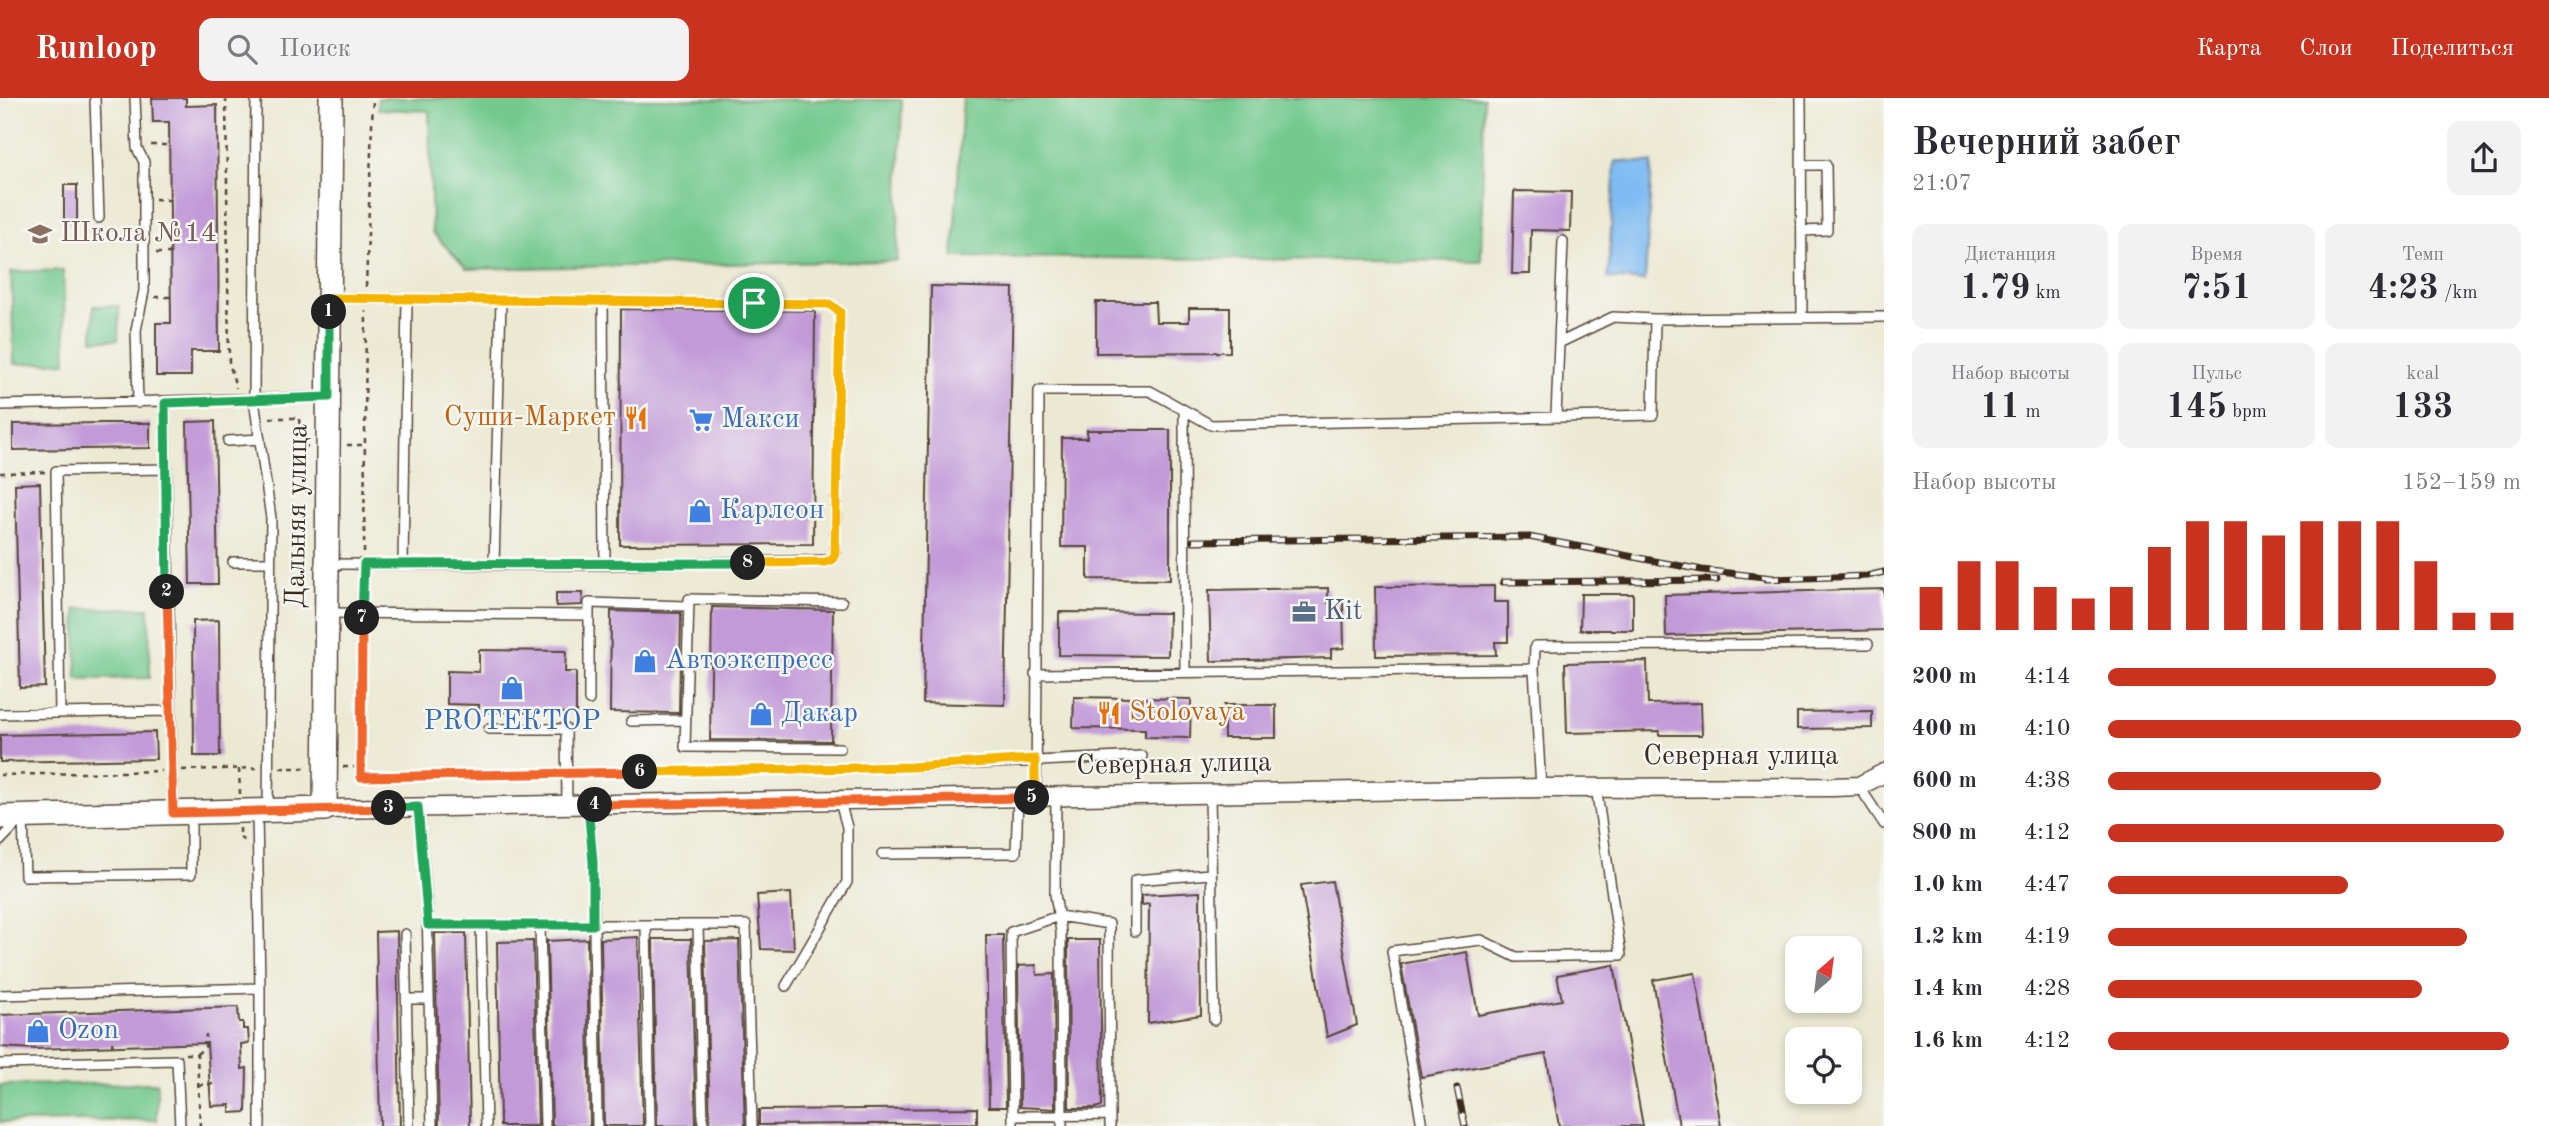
<!DOCTYPE html>
<html lang="ru">
<meta charset="utf-8">
<style>
:root{--surface:#fff;--page:#f2f2f3;--text:#2b2b33;--muted:#7c7c81;--accent:#c8321e}
body{margin:0;font-family:"Old Standard TT",serif;background:var(--page);color:var(--text);height:100vh;display:flex;flex-direction:column;font-size:26px;white-space:nowrap}
*{box-sizing:border-box;margin:0}
p{font-size:23px;color:var(--muted)}
.icon{flex:none;width:38px;height:38px;fill:none;stroke:currentColor;stroke-width:2;stroke-linecap:round;stroke-linejoin:round}
.map{position:relative;flex:1;overflow:hidden}
.sheet{display:flex;flex-direction:column;background:var(--surface);width:665px}
.sheet>*{flex:none}
.needle{width:46px;rotate:28deg}
.fabs{position:absolute;left:1785px;top:838px;display:grid;gap:14px}
.fabs a{display:grid;place-items:center;width:77px;height:77px;border-radius:14px;background:var(--surface);box-shadow:0 4px 10px #0003;font-size:35px}
.pin{position:absolute;display:grid;place-items:center;width:60px;height:60px;color:#fff;margin:-30px;border:4px solid #fff;border-radius:50%;box-shadow:0 2px 7px #0007}
.km{position:absolute;width:35px;height:35px;margin:-18px;border-radius:50%;background:#222;color:#fff;font-size:19px;line-height:35px;text-align:center}
.round{display:grid;place-items:center;flex:none;width:74px;height:74px;border-radius:14px;background:var(--page)}
.overview{display:flex;align-items:center;justify-content:space-between;height:119px;padding:0 28px}
h1{font-size:38px;font-weight:600;line-height:52px}
.metrics{display:grid;grid-template-columns:repeat(3,1fr);gap:10px;height:119px;padding:7px 28px}
.metrics div{display:grid;align-content:center;border-radius:14px;background:var(--page);text-align:center}
.metrics b{font-size:35px;font-weight:600}
.metrics small{font-size:19px;font-weight:400}
.metrics p{font-size:19px}
.chart{height:196px;padding:14px 28px}
.chart p{display:flex;justify-content:space-between}
.chart svg{width:100%;height:126px;margin-top:7px;stroke:var(--accent);stroke-width:6}
ul{padding:0 28px;list-style:none;font-size:23px}
li{display:grid;grid-template-columns:112px 84px 1fr;align-items:center;height:52px}
li i{height:18px;border-radius:9px;background:var(--accent)}
header{display:flex;align-items:center;gap:42px;box-sizing:border-box;height:98px;padding:0 35px;background:var(--accent);color:#fff}
header strong{font-size:33px}
nav{display:flex;gap:38px;margin-inline-start:auto;font-size:24px}
.search{width:490px;height:63px;background:var(--page);display:flex;align-items:center;gap:18px;box-sizing:border-box;padding:0 24px;border-radius:14px;color:var(--muted);font-size:26px}
main{display:flex;flex:1;min-height:0}
.map>svg:first-child{display:block}
.green{fill:#73c98e;stroke:#577a56;stroke-width:2}
.water{fill:#80bbf2;stroke:#5e7288;stroke-width:2}
.building{fill:#c29ad8}
.lines{fill:none;stroke-linecap:round;stroke-linejoin:round}
.service-casing{stroke:#564739;stroke-width:12}
.minor-casing{stroke:#564739;stroke-width:21}
.tertiary-casing{stroke:#564739;stroke-width:26}
.path{stroke:#564739;stroke-width:2.5;stroke-dasharray:5 5;stroke-linecap:butt}
.service{stroke:#fff;stroke-width:9}
.minor{stroke:#fff;stroke-width:18}
.tertiary{stroke:#fff;stroke-width:23}
.rail-casing{stroke:#3b2a1e;stroke-width:7}
.rail{stroke:#f6f6f2;stroke-width:4.5;stroke-dasharray:13;stroke-linecap:butt}
.split-1-casing{stroke:#fff;stroke-width:14}
.split-2-casing{stroke:#fff;stroke-width:14}
.split-3-casing{stroke:#fff;stroke-width:14}
.split-4-casing{stroke:#fff;stroke-width:14}
.split-5-casing{stroke:#fff;stroke-width:14}
.split-6-casing{stroke:#fff;stroke-width:14}
.split-7-casing{stroke:#fff;stroke-width:14}
.split-8-casing{stroke:#fff;stroke-width:14}
.split-9-casing{stroke:#fff;stroke-width:14}
.split-1{stroke:#f5b400;stroke-width:9}
.split-2{stroke:#22a559;stroke-width:9}
.split-3{stroke:#f0652b;stroke-width:9}
.split-4{stroke:#22a559;stroke-width:9}
.split-5{stroke:#f0652b;stroke-width:9}
.split-6{stroke:#f5b400;stroke-width:9}
.split-7{stroke:#f0652b;stroke-width:9}
.split-8{stroke:#22a559;stroke-width:9}
.split-9{stroke:#f5b400;stroke-width:9}
.labels{text-anchor:middle;dominant-baseline:central;stroke-width:5;stroke-linejoin:round;paint-order:stroke}
.education-label{font-size:28px;fill:#785e54;stroke:#f6f6f2;text-anchor:start}
.food-label{font-size:28px;fill:#c56008;stroke:#f6f6f2;text-anchor:end}
.shop-label{font-size:28px;fill:#366cbe;stroke:#f6f6f2;text-anchor:start}
.street-label{font-size:28px;fill:#3b2a1e;stroke:#f6f6f2}
.service-label{font-size:28px;fill:#4e5e75;stroke:#f6f6f2;text-anchor:start}
</style>
<header>
<strong>Runloop</strong>
<div class="search"><svg class="icon" aria-label="search" viewBox="0 0 24 24"><circle cx="10" cy="10" r="6"/><path d="M15 15l6 6"/></svg>Поиск</div>
<nav><a>Карта</a><a>Слои</a><a>Поделиться</a></nav>
</header>
<main>
<div class="map">
<svg width="1884" height="1028" viewBox="0 0 1884 1028">
<rect width="100%" height="100%" fill="#f6f6f2"/>
<filter id="ink" filterUnits="userSpaceOnUse"><feTurbulence type="fractalNoise" baseFrequency=".0143" numOctaves="2"/><feDisplacementMap in="SourceGraphic" scale="14" xChannelSelector="R" yChannelSelector="G"/><feConvolveMatrix kernelMatrix="1 2 1 2 8 2 1 2 1" color-interpolation-filters="sRGB"/></filter>
<filter id="wash" filterUnits="userSpaceOnUse"><feTurbulence type="fractalNoise" baseFrequency=".00686" numOctaves="4" result="noise"/><feDisplacementMap in="SourceGraphic" scale="28" xChannelSelector="R" yChannelSelector="G"/><feGaussianBlur stdDeviation="1.57" result="paint"/><feColorMatrix in="noise" values="0 0 0 0 0 0 0 0 0 0 0 0 0 0 0 0 0 1.4 0 .05"/><feComposite in="paint" operator="in"/></filter>
<g filter="url(#wash)">
<rect width="100%" height="100%" fill="#ece9d3"/>
<path class="green" d="M378 0 902 2 897 163 467 171 432 134 429 13 378 11Z
M963 0H1484L1481 163 953 159Z
M63 172 66 264 14 266 11 174Z
M94 208H119L118 242H93Z
M149 510 150 580 77 581 76 511Z
M157 985V1022L0 1024V987Z"/>
<path class="water" d="M1615 63 1652 65 1645 183 1608 180Z"/>
<g id="blocks">
<path class="building" d="M152 0H186V8L217 7 219 253H191V278H156V225H171L169 24H153Z
M64 87H77V125H64Z
M1514 93 1571 94 1570 133 1531 132 1530 176H1512Z
M931 188 1013 190 1005 607 923 605Z
M1096 204H1155L1156 224H1189V210H1230V254L1096 255Z
M621 211 815 213 813 446 620 447Z
M215 323 218 486H190L187 324Z
M108 325H150V350L13 352V326Z
M1087 332H1170V482L1088 481V449H1061L1062 340H1087Z
M40 385 45 589 20 590 15 386Z
M1494 488V504H1508V544H1495L1496 557 1376 558 1375 489Z
M1328 490V505H1343L1344 550 1331 551V560L1211 563 1209 492Z
M1884 491V532L1666 538 1665 497Z
M556 495H583L582 507 556 508Z
M1581 496H1633V532H1580Z
M712 509 833 512 831 643 710 642Z
M611 513 681 515 679 615 610 614Z
M1059 514 1169 515 1168 558 1059 557Z
M219 522 220 658H194L193 523Z
M479 552 566 553 565 574H576V615L479 614V607L447 606V573L479 574Z
M1647 563 1648 606 1701 605 1702 637H1659V633L1567 635 1565 565Z
M1074 599 1191 601 1190 640 1145 639V631L1073 630Z
M1224 607H1276V640H1224Z
M1872 613V630L1797 631V614Z
M155 634 156 661 0 664V637Z
M1332 783 1357 927 1327 939 1301 787Z
M1200 794 1201 917 1148 925 1149 806 1142 807V797Z
M791 795 794 852 761 851 757 797Z
M397 833 400 1028H380L376 834Z
M435 835H466L470 1028H439Z
M986 837H1003L1006 1009H989Z
M638 839 643 1028H604L601 841Z
M587 841 590 1028H552L547 843Z
M653 841H691L696 1028H657Z
M739 842 745 1028H710L705 843Z
M1068 842H1100L1102 1008 1095 1010H1069Z
M533 843 538 1028H500L497 844Z
M1467 854 1478 917 1562 902 1557 877 1614 867 1643 1028H1559L1546 956 1421 979 1401 866Z
M1036 867 1037 877 1054 876 1055 1011 1020 1009 1018 868Z
M1695 875 1721 1028H1679L1653 882Z
M238 909 239 924H243V931H248L249 945 241 946 242 971 247 970 246 1014 230 1015V1007L211 1008 207 945 36 951 0 949V917Z
M977 1010V1025L759 1027V1012Z"/>
</g>
</g>
<g filter="url(#ink)">
<use href="#blocks" fill-opacity="0" stroke="#564739" stroke-width="2"/>
<g class="lines">
<g class="service-casing">
<path id="service" d="M95 0 99 120
M135 0 137 50 144 64V193L136 232 138 305
M256 0 254 302 271 420 268 711
M1801 0 1802 219
M1801 67H1826L1827 132 1802 133
M603 202 605 467
M1559 245 1563 143
M165 305 173 713
M0 307 327 299
M1184 312 1185 574
M1556 319 1559 245 1613 219 1655 221
M228 343 260 341
M233 464H270
M328 466 605 467 832 462 835 456 840 214 829 206 330 200
M403 466 407 201
M494 467 501 202
M328 515 589 517
M1534 571 1535 548 1868 546
M1035 576 1534 571 1541 690
M589 602V505L687 508
M60 615 56 373 165 371
M0 616 169 613
M631 623 686 622
M489 631H566L567 707
M840 650 685 649 689 501 842 504
M911 669 1142 658
M1859 688 1884 726
M1210 696 1214 922
M1036 700 1039 293H1150L1211 327 1653 317 1655 221 1884 219
M1056 700 1055 796 1061 834 1062 1028
M588 707 593 764 597 1028
M418 709 427 808 432 1028
M23 720 25 778 191 776V715
M0 743 20 722
M882 756 1016 755 1018 700
M428 827H746L752 1028
M481 827 486 1028
M540 827 545 1028
M646 827 650 1028
M698 827 703 1028
M1135 833V782L1210 776
M405 836 409 1028
M786 888 847 784V729L840 704
M260 890V1028
M0 897 260 890 257 714
M407 901H429
M0 966 177 962 180 1028
M1013 1018 1110 1017
M1013 1028 1011 834 1059 818 1109 826 1110 1028
M1422 1028 1392 853 1481 842 1516 859 1621 857 1596 689"/>
</g>
<g class="minor-casing">
<path id="minor" d="M325 711 1541 690 1833 689 1859 688 1884 675"/>
</g>
<g class="tertiary-casing">
<path id="tertiary" d="M0 719 325 711 331 0"/>
</g>
<path class="path" d="M226 0 229 264 236 290
M151 47H170
M155 101 170 102
M156 155H170
M366 189 373 0
M155 199H171
M270 320H299L301 349 309 348
M347 347H365
M0 375 46 374
M364 455 366 213
M363 504 364 476
M362 528 361 679 557 675
M343 669H361
M280 670H308
M239 671 240 696
M182 672 256 670
M578 675 900 669
M0 677 161 673
M240 730V740L247 744
M112 944 113 951
M185 956H197L200 1028
M197 956 205 949 206 936
M198 987 214 986"/>
<use href="#service" class="service"/>
<use href="#minor" class="minor"/>
<use href="#tertiary" class="tertiary"/>
<g class="rail-casing">
<path id="rail" d="M1193 443 1529 439 1702 472 1773 480
M1766 481 1867 478 1884 474
M1503 484 1717 482
M1457 990 1465 1028"/>
</g>
<use href="#rail" class="rail"/>
</g>
</g>
<g class="lines" filter="url(#ink)">
<g class="split-1-casing">
<path id="split-1" d="M329 214 330 200 754 205"/>
</g>
<g class="split-2-casing">
<path id="split-2" d="M167 494 165 305 329 299V214"/>
</g>
<g class="split-3-casing">
<path id="split-3" d="M167 494 173 715 389 710"/>
</g>
<g class="split-4-casing">
<path id="split-4" d="M389 710 418 709 428 827H593V764L588 707H595"/>
</g>
<g class="split-5-casing">
<path id="split-5" d="M595 707 1032 700"/>
</g>
<g class="split-6-casing">
<path id="split-6" d="M640 674 911 669 1035 661V700H1032"/>
</g>
<g class="split-7-casing">
<path id="split-7" d="M362 520 361 679 640 674"/>
</g>
<g class="split-8-casing">
<path id="split-8" d="M362 520 364 466 748 465"/>
</g>
<g class="split-9-casing">
<path id="split-9" d="M748 465 825 464 832 462 835 456 840 214 829 206 754 205"/>
</g>
<use href="#split-1" class="split-1"/>
<use href="#split-2" class="split-2"/>
<use href="#split-3" class="split-3"/>
<use href="#split-4" class="split-4"/>
<use href="#split-5" class="split-5"/>
<use href="#split-6" class="split-6"/>
<use href="#split-7" class="split-7"/>
<use href="#split-8" class="split-8"/>
<use href="#split-9" class="split-9"/>
</g>
<defs>
<g id="school-bare" transform="scale(1.89)"><path d="M0-5L7-2L0 1L-7-2ZM-4 1L0 2.5L4 1V4Q0 6-4 4Z" fill="#8d6e63" stroke="#f6f6f2" stroke-width="2.5" paint-order="stroke"/></g>
<g id="restaurant-bare" transform="scale(1.89)"><path d="M-5-6h1v4h1v-4h1v4h1v-4h1v5L-1.5 .5V6h-2V.5L-5-1ZM5-6V6H3V1.5H1.5Q1.5-4 5-6Z" fill="#e8710a" stroke="#f6f6f2" stroke-width="2.5" paint-order="stroke"/></g>
<g id="supermarket-bare" transform="scale(1.89)"><path d="M-6-5.5h2.5l.6 2H6L4.5 2H-2.5L-4.4-4H-6ZM-1.5 3.2a1.3 1.3 0 1 0 .1 0ZM3 3.2a1.3 1.3 0 1 0 .1 0Z" fill="#3f7fe0" stroke="#f6f6f2" stroke-width="2.5" paint-order="stroke"/></g>
<g id="shop-bare" transform="scale(1.89)"><path d="M-5-2.5h2.3a2.7 3.5 0 0 1 5.4 0H5L5.5 6h-11ZM-1.5-2.5h3a1.5 2.3 0 0 0-3 0Z" fill="#3f7fe0" stroke="#f6f6f2" stroke-width="2.5" paint-order="stroke"/></g>
<g id="office-bare" transform="scale(1.89)"><path d="M-6-3h4V-5.5h4V-3h4V5H-6ZM-1-4.5V-3h2v-1.5ZM-6 0V1H6V0Z" fill="#5c6f8a" stroke="#f6f6f2" stroke-width="2.5" paint-order="stroke"/></g>
</defs>
<g fill-rule="evenodd">
<use href="#school-bare" x="40" y="136"/>
<use href="#restaurant-bare" x="636" y="320"/>
<use href="#supermarket-bare" x="701" y="322"/>
<use href="#shop-bare" x="700" y="413"/>
<use href="#office-bare" x="1304" y="514"/>
<use href="#shop-bare" x="645" y="563"/>
<use href="#shop-bare" x="512" y="590"/>
<use href="#restaurant-bare" x="1109" y="615"/>
<use href="#shop-bare" x="761" y="616"/>
<use href="#shop-bare" x="38" y="933"/>
</g>
<g class="labels">
<g class="education-label">
<text x="60" y="136">Школа №14</text>
</g>
<g class="food-label">
<text x="616" y="320">Суши-Маркет</text>
<text x="1129" y="615" text-anchor="start">Stolovaya</text>
</g>
<g class="shop-label">
<text x="721" y="322">Макси</text>
<text x="720" y="413">Карлсон</text>
<text x="665" y="563">Автоэкспресс</text>
<text x="781" y="616">Дакар</text>
<text x="512" y="624" text-anchor="middle">PROТЕКТОР</text>
<text x="58" y="933">Ozon</text>
</g>
<g class="street-label">
<text transform="translate(298 418) rotate(-89)">Дальняя улица</text>
<text x="1741" y="659">Северная улица</text>
<text transform="translate(1174 667) rotate(-1)">Северная улица</text>
</g>
<g class="service-label">
<text x="1324" y="514">Kit</text>
</g>
</g>
</svg>
<div class="fabs">
<a><svg class="needle" viewBox="-14 -14 28 28"><path d="M0-13l5 13h-10z" fill="#e53935"/><path d="M0 13l5-13h-10z" fill="#7c7c81"/></svg></a>
<a><svg class="icon" aria-label="locate" viewBox="0 0 24 24"><circle cx="12" cy="12" r="6"/><path d="M12 2v4M12 18v4M2 12h4M18 12h4"/></svg></a>
</div>
<div class="pin" style="left:754px;top:205px;background:#1e9e55"><svg class="icon" aria-label="arrive" viewBox="0 0 24 24"><path d="M6 21V4h12l-3 4 3 4H6"/></svg></div>
<b class="km" style="left:329px;top:214px">1</b>
<b class="km" style="left:167px;top:494px">2</b>
<b class="km" style="left:389px;top:710px">3</b>
<b class="km" style="left:595px;top:707px">4</b>
<b class="km" style="left:1032px;top:700px">5</b>
<b class="km" style="left:640px;top:674px">6</b>
<b class="km" style="left:362px;top:520px">7</b>
<b class="km" style="left:748px;top:465px">8</b>
</div>
<section class="sheet">
<div class="overview"><div><h1>Вечерний забег</h1><p>21:07</p></div><a class="round"><svg class="icon" aria-label="share" viewBox="0 0 24 24"><path d="M12 15V3M7 8l5-5 5 5M5 13v7h14v-7"/></svg></a></div>
<div class="metrics">
<div><p>Дистанция</p><b>1.79<small> km</small></b></div>
<div><p>Время</p><b>7:51</b></div>
<div><p>Темп</p><b>4:23<small> /km</small></b></div>
</div>
<div class="metrics">
<div><p>Набор высоты</p><b>11<small> m</small></b></div>
<div><p>Пульс</p><b>145<small> bpm</small></b></div>
<div><p>kcal</p><b>133</b></div>
</div>
<div class="chart"><p><span>Набор высоты</span>152–159 m</p>
<svg viewBox="0 0 160 44" preserveAspectRatio="none"><path d="M5 44V29M15 44V20M25 44V20M35 44V29M45 44V33M55 44V29M65 44V15M75 44V6M85 44V6M95 44V11M105 44V6M115 44V6M125 44V6M135 44V20M145 44V38M155 44V38"/></svg>
</div>
<ul>
<li><b>200 m</b>4:14<i style="width:94%"></i></li>
<li><b>400 m</b>4:10<i style="width:100%"></i></li>
<li><b>600 m</b>4:38<i style="width:66%"></i></li>
<li><b>800 m</b>4:12<i style="width:96%"></i></li>
<li><b>1.0 km</b>4:47<i style="width:58%"></i></li>
<li><b>1.2 km</b>4:19<i style="width:87%"></i></li>
<li><b>1.4 km</b>4:28<i style="width:76%"></i></li>
<li><b>1.6 km</b>4:12<i style="width:97%"></i></li>
</ul>
</section>
</main>
